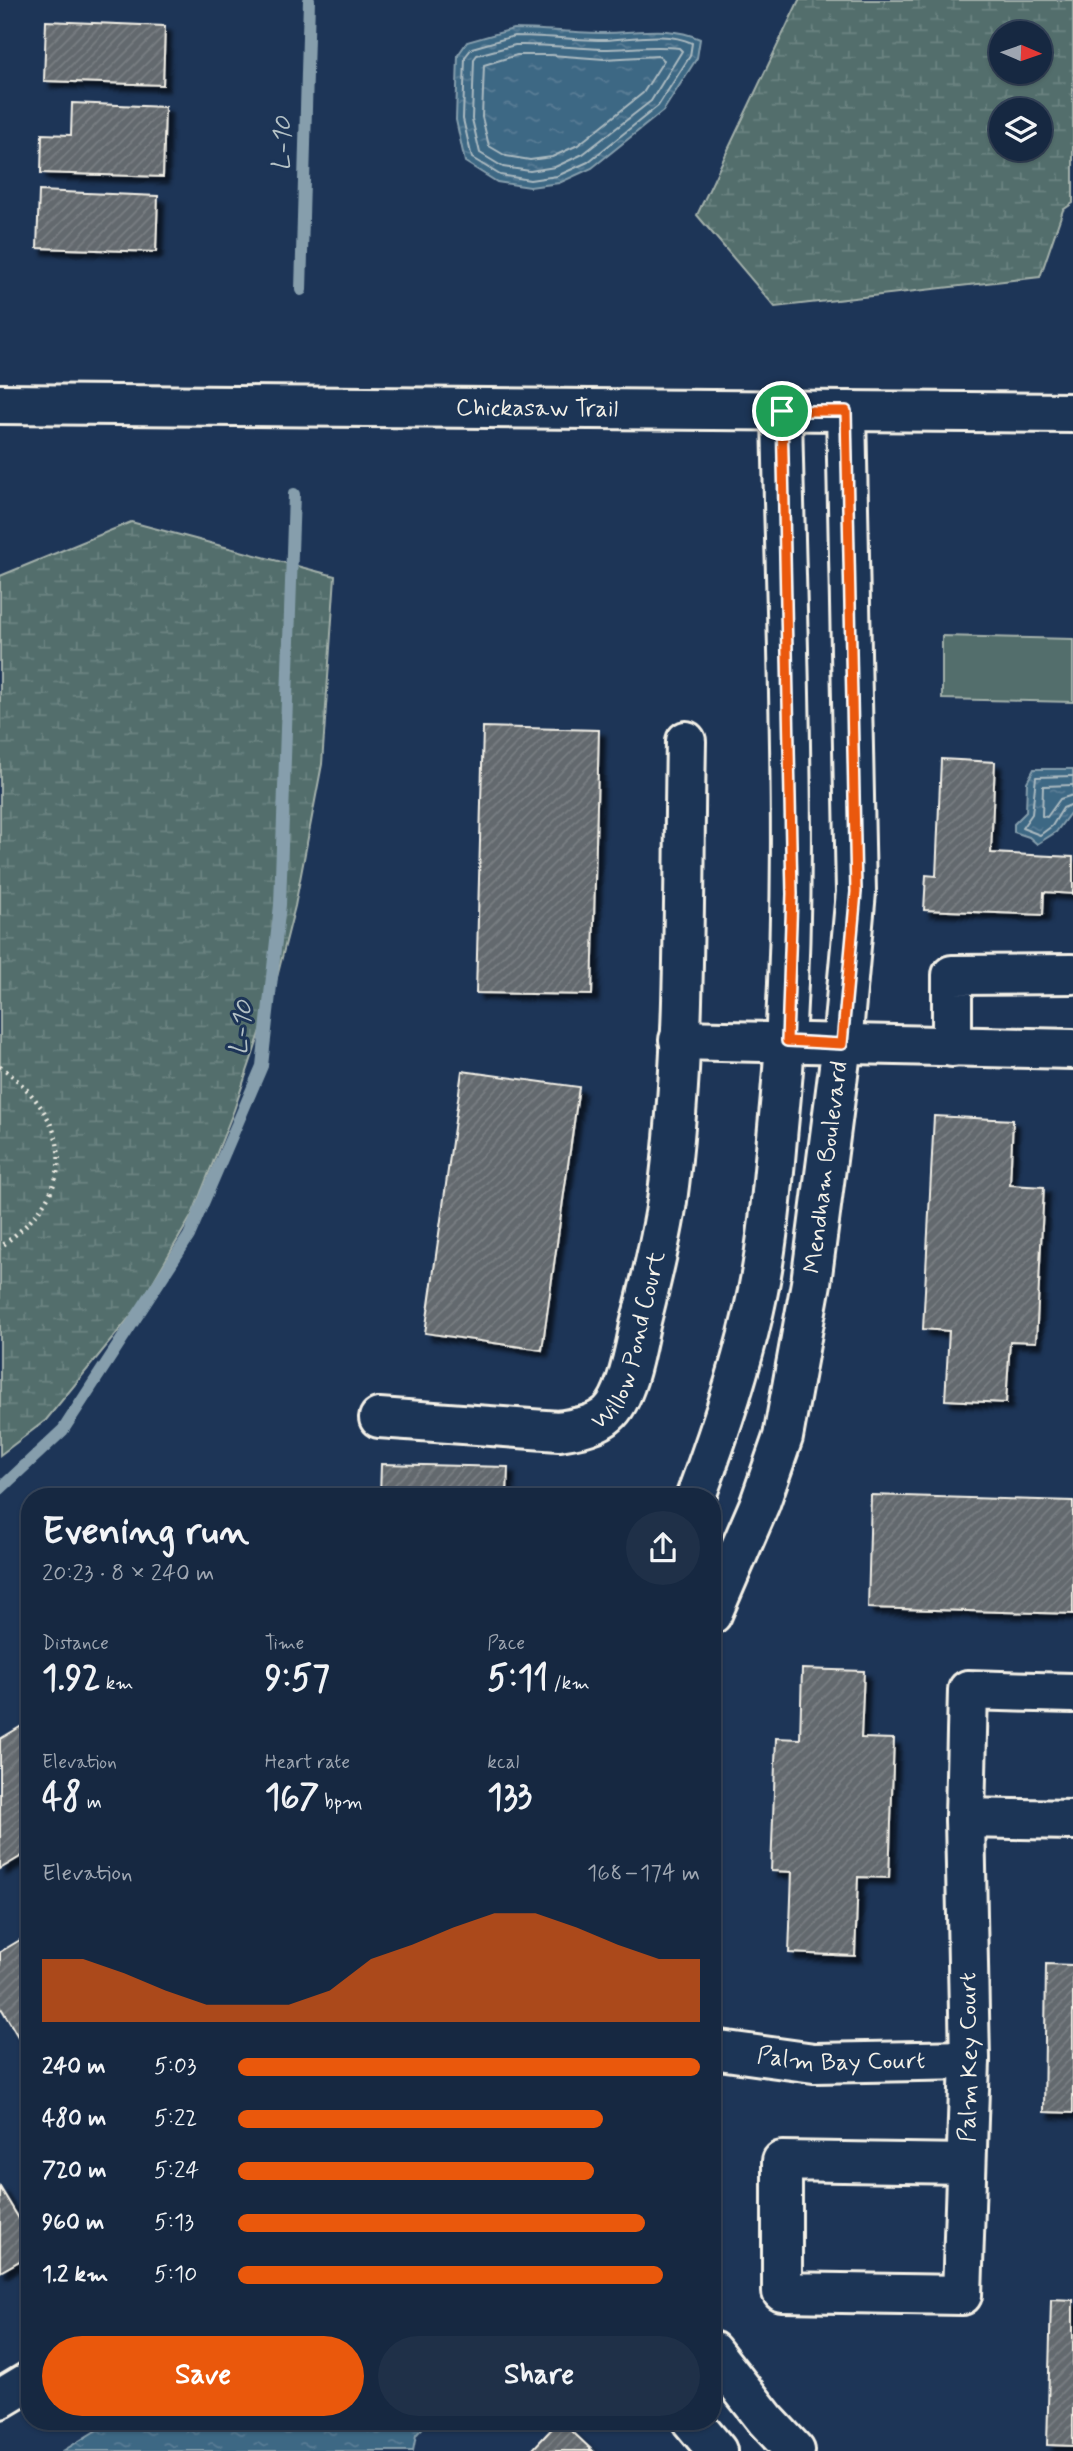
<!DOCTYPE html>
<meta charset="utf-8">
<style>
:root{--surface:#162841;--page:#1f3048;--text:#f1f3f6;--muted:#9ea6b1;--line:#35445a;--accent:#ea580c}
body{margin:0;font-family:Mynerve,sans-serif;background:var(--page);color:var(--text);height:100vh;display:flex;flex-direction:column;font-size:26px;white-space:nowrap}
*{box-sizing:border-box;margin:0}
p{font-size:23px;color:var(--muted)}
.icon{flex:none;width:38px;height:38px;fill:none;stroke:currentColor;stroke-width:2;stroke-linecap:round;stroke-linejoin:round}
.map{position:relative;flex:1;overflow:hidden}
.sheet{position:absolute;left:21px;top:1488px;width:700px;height:942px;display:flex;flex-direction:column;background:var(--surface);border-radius:28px;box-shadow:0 2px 5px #0004,0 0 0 2px var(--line)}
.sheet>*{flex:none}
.needle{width:46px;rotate:92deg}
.controls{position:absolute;left:989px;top:21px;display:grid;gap:14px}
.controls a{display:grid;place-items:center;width:63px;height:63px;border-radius:50%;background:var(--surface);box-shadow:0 2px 5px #0004,0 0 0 2px var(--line);font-size:35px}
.pin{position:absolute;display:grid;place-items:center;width:60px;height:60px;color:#fff;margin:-30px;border:4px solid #fff;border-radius:50%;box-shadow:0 2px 7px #0007}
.round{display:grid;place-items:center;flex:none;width:74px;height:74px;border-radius:37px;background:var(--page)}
.headline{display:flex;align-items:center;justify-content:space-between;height:119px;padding:0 21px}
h1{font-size:38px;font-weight:700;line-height:52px}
.stats{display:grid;grid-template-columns:repeat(3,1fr);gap:10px;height:119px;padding:7px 21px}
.stats div{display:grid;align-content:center}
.stats b{font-size:35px;font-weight:700}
.stats small{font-size:19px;font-weight:400}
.stats p{font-size:19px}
.chart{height:196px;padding:14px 21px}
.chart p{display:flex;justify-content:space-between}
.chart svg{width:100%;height:126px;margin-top:7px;fill:var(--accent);opacity:.7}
.cta{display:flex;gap:14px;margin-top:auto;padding:14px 21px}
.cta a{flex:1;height:80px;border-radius:42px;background:var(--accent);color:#fff;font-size:28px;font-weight:700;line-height:80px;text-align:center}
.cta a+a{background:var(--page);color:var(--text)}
ul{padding:0 21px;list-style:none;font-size:23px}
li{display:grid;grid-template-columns:112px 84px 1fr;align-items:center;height:52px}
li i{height:18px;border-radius:9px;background:var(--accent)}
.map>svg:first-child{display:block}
.wetland{fill:url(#wetland-marsh);stroke:#a3b0aa;stroke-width:2;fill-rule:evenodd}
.park{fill:#526e6c;stroke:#a3b0aa;stroke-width:2}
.water{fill:url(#water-ripples);stroke:#869eac;stroke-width:2}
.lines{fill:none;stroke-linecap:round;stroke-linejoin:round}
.shore{stroke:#abbac0;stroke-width:2}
.stream{stroke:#869eac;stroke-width:12}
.building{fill:url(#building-hatch);stroke:#f4f1e8;stroke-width:2;filter:url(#shadow)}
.minor-casing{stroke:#f4f1e8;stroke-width:44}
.path{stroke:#f4f1e8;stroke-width:4.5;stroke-dasharray:2 5;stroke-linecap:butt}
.minor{stroke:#1d3557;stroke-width:38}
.route-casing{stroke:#fff;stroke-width:14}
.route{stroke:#ea580c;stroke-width:9}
.labels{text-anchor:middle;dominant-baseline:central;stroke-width:6;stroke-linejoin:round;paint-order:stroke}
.street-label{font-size:24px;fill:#f4f1e8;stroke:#1d3557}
.water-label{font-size:26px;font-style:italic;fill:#b4c1c5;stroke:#1d3557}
</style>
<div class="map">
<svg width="1073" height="2451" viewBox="0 0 1073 2451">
<defs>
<pattern id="wetland-marsh" width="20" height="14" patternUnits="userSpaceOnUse" patternTransform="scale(1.75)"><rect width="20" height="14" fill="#526e6c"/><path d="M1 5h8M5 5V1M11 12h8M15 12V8" fill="none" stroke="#6c8381"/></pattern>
<pattern id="water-ripples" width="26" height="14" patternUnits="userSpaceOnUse" patternTransform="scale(1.75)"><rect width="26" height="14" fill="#3d6784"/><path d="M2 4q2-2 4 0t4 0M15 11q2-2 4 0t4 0" fill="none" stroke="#5a7d95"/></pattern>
<pattern id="building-hatch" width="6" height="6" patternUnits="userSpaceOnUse" patternTransform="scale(1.75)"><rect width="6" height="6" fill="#63696e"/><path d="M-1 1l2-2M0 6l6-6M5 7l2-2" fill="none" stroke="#7a7f83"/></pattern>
<filter id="shadow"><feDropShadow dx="6" dy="6" stdDeviation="2" flood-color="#0009"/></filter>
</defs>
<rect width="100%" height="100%" fill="#1d3557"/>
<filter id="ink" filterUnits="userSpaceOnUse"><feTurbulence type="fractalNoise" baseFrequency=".0143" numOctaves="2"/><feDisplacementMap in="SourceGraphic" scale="14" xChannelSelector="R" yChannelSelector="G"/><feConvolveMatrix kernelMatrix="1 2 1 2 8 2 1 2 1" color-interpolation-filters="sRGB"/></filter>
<g filter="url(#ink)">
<path class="wetland" d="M799 0H1073V203L1063 210 1040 277 775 307 697 215ZM1001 33H1040V72H1001ZM1001 110H1040V149H1001Z
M131 522 335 576 322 764 295 906 271 1001 234 1110 192 1215 139 1306 46 1420 0 1455V576Z"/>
<path class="park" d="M942 636 1073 639V702L942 699Z"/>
<path class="water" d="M513 29C544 29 574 33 604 33 638 33 669 25 700 39L697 58 663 111 592 168 559 183 530 187 497 182 465 162 456 120 458 55 467 42Z
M1034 769H1073V809L1056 832 1037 844 1029 837 1014 832V824L1026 812 1027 782Z
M113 2420H430L416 2435 413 2451H63Z"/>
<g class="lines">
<path class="shore" d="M514 36C545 36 575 40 606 40 633 39 666 31 692 43L690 56 658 106 588 162 557 176 530 180 500 175 472 158 463 119 465 57 472 48Z
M515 45C544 44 573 48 603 49 628 49 653 45 679 48L682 51 651 101 583 154 555 167 530 171 503 167 480 153 472 119 474 59 477 55Z
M517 55H551L604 59 658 56 664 60 643 93 578 145 552 157 530 160 506 156 489 146 482 117 484 65Z
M1073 776 1036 777 1032 814 1022 828 1040 835 1052 826 1063 808 1073 804
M1073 785 1043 786 1042 816 1047 817 1060 799 1073 795"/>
<path class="stream" d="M301 290 309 0
M0 1489 63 1430 189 1236 262 1066 280 905 294 494"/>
</g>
<path class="building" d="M46 21 165 26 163 85 44 81Z
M72 103 165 107 163 177 41 173 42 134 71 135Z
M39 191 158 196 156 252 37 248Z
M483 727 599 730 592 995 476 993Z
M941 759 995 762 991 853 1073 857V894L1044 892 1043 915 924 910 926 875 936 876Z
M462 1071 579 1087 542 1350 425 1333Z
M934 1116 1013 1120 1010 1185 1044 1187 1036 1342 1010 1341 1006 1403 945 1400 949 1331 923 1329Z
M381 1464 508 1467 507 1496H380Z
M871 1495 1073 1501V1614L868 1608Z
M802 1669 864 1671 861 1738 894 1739 889 1878 858 1877 855 1956 789 1953 792 1872 771 1871 776 1738 800 1739Z
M30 1721V1851L0 1869V1739Z
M30 1934V2057L0 2006V1952Z
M1046 1964 1073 1965V2113L1044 2112Z
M0 2187 30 2237V2255L0 2272Z
M1051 2299 1073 2300V2446L1047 2445Z
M560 2420 593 2451H531Z"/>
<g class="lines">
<g class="minor-casing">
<g id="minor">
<path id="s1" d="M0 404 1073 413"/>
<path d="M679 1040 1073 1049"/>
<path d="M952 1047V975L1073 974"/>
<path id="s2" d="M379 1418 559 1431C576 1428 595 1426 608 1414 627 1398 635 1349 640 1325 650 1284 661 1243 667 1201 687 1052 683 892 686 741"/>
<path d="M696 1496C721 1429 744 1361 758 1291 769 1237 773 1181 778 1127 802 889 786 649 782 411"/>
<path id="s3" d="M712 1614 760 1503 783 1437 811 1283 842 1044 856 892 846 411"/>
<path d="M965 1818 1073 1820"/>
<path id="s4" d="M712 2049 814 2063 970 2060"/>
<path id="s5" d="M966 2164 782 2161V2292L962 2295 970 2060 965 1818 968 1690 1073 1693"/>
<path d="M712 2351 766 2420 795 2451"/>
<path d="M0 2399 30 2381"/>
<path d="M691 2420 717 2451"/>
</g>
</g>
<path class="path" d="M0 1066C53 1106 83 1161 33 1218 23 1229 11 1238 0 1248"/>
<use href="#minor" class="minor"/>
</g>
</g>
<g class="lines" filter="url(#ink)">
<g class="route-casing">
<path id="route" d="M782 411H846L856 892 842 1044 787 1041 792 894Z"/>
</g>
<use href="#route" class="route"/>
</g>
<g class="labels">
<g class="street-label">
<text stroke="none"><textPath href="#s1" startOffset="537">Chickasaw Trail</textPath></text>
<text stroke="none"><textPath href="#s3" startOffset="464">Mendham Boulevard</textPath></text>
<text stroke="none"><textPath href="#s2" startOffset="310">Willow Pond Court</textPath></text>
<text stroke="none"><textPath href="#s5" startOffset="733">Palm Key Court</textPath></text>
<text stroke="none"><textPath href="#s4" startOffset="130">Palm Bay Court</textPath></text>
</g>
<g class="water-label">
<text transform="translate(283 144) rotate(-88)">L-10</text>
<text transform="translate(242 1028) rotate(-83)">L-10</text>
</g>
</g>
</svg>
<div class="controls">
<a><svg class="needle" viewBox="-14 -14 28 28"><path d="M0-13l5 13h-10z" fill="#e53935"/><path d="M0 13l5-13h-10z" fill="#9ea6b1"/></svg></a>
<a><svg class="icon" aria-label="layers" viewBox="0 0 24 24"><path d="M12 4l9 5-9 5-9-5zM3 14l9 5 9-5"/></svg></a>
</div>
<div class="pin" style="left:782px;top:411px;background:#1e9e55"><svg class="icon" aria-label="arrive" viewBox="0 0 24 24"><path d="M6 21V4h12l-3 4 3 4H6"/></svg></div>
<section class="sheet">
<div class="headline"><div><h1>Evening run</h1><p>20:23 · 8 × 240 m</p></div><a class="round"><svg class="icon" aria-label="share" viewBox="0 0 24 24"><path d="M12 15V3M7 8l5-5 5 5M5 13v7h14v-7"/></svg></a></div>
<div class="stats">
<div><p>Distance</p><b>1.92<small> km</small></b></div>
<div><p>Time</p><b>9:57</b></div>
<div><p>Pace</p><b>5:11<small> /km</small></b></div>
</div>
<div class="stats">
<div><p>Elevation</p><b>48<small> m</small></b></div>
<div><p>Heart rate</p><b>167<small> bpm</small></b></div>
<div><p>kcal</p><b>133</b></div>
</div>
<div class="chart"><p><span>Elevation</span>168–174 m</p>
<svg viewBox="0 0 160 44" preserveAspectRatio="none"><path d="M0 44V22L10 22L20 27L30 33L40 38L50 38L60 38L70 33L80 22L90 17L100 11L110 6L120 6L130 11L140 17L150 22L160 22V44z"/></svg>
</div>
<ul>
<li><b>240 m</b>5:03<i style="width:100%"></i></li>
<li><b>480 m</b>5:22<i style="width:79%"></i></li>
<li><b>720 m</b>5:24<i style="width:77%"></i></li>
<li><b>960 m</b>5:13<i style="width:88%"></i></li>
<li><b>1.2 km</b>5:10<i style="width:92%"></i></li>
</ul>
<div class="cta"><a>Save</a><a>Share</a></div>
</section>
</div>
